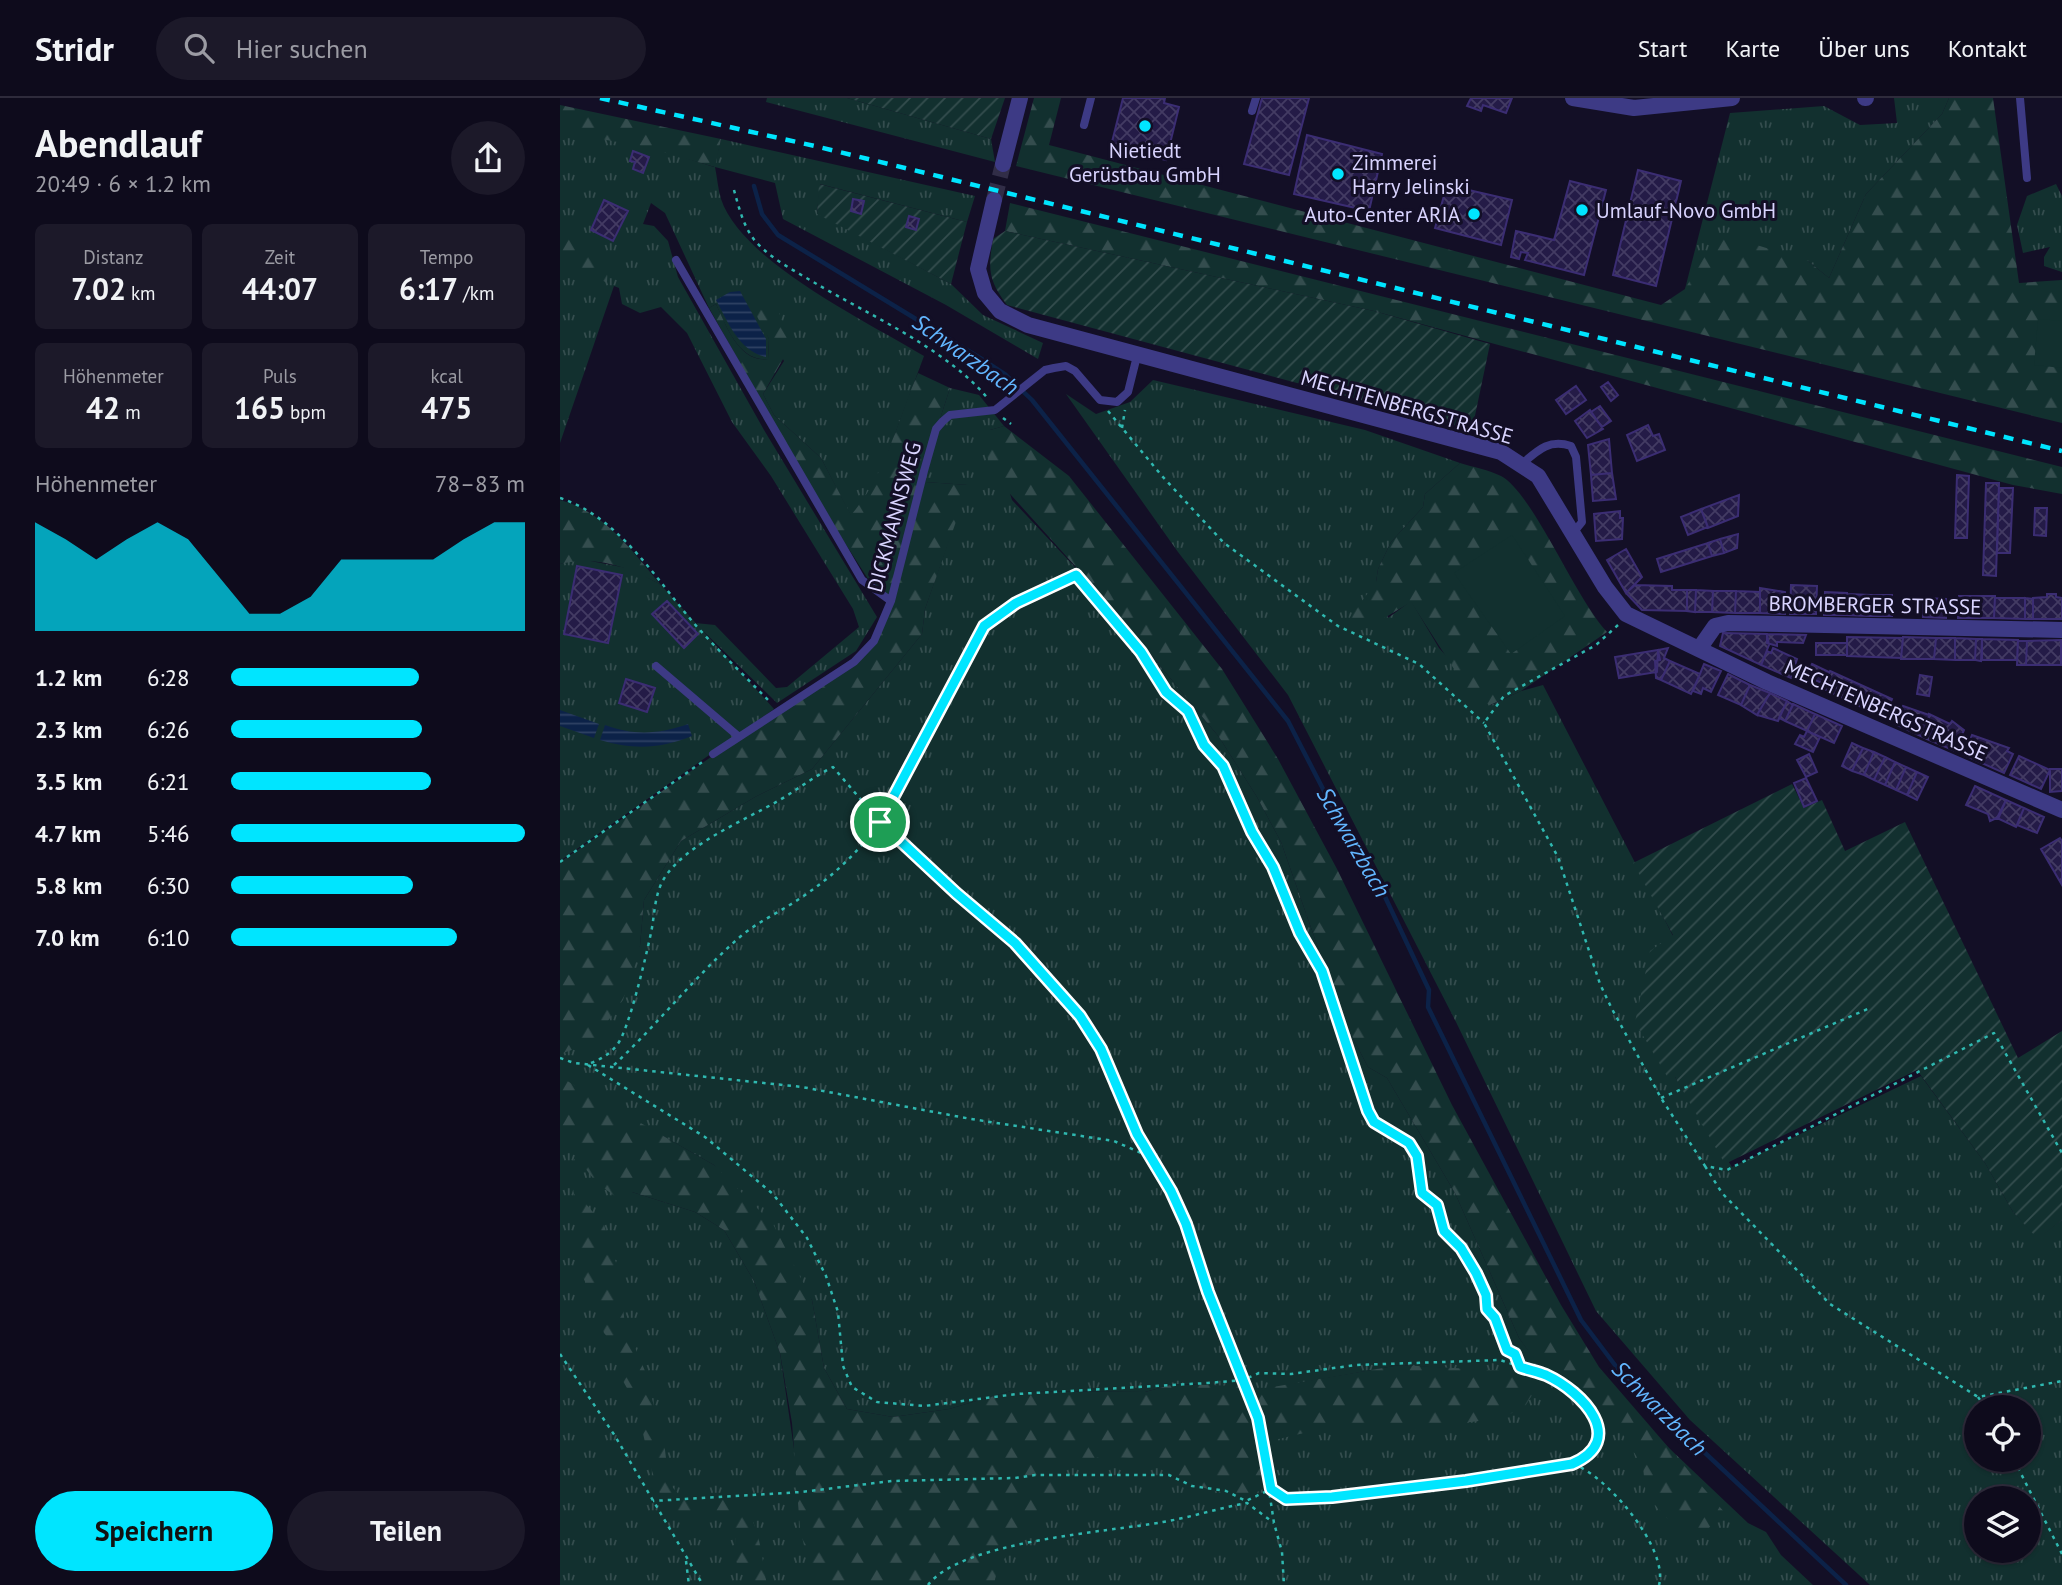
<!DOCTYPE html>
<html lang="de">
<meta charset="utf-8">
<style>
:root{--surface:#0e0b1c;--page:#1c1929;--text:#f1f3f6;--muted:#9b9ba3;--line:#2e2b3b;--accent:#00e5ff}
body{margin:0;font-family:"PT Sans",sans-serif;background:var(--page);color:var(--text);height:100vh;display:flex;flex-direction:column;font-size:26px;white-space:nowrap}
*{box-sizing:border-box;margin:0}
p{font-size:23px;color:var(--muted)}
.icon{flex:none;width:38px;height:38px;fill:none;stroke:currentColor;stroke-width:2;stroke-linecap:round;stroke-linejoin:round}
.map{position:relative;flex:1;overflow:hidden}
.side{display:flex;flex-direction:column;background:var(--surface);width:560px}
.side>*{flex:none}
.tools{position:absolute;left:1404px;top:1297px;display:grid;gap:14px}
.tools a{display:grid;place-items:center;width:77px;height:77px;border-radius:50%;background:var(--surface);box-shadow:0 2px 5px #0004,0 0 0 2px var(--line);font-size:35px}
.pin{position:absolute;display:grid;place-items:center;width:60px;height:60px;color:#fff;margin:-30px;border:4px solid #fff;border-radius:50%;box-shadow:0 2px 7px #0007}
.round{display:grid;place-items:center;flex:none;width:74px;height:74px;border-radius:37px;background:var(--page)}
.headline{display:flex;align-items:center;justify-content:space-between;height:119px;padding:0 35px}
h1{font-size:38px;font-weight:800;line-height:52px}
.metrics{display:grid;grid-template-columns:repeat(3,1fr);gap:10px;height:119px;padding:7px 35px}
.metrics div{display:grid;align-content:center;border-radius:10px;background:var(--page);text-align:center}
.metrics b{font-size:30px;font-weight:800}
.metrics small{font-size:19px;font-weight:400}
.metrics p{font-size:19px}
.chart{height:196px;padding:14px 35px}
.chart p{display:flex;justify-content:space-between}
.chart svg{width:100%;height:126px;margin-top:7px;fill:var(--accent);opacity:.7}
.action{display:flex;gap:14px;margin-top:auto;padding:14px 35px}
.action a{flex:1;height:80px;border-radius:42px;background:var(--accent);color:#111;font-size:28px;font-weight:800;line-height:80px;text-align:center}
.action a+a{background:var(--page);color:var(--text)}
ul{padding:0 35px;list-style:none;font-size:23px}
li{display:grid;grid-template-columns:112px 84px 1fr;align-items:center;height:52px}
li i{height:18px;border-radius:9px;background:var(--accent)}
header{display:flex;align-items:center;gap:42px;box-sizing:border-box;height:98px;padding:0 35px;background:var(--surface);border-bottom:2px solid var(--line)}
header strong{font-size:33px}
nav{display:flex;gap:38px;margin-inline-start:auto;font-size:24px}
.search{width:490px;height:63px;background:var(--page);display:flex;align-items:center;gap:18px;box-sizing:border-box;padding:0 24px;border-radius:38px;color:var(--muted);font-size:26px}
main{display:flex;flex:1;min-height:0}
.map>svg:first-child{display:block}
.grass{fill:url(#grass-tufts);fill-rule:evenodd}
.forest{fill:url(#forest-firs)}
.garden{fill:url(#garden-furrows)}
.pitch{fill:#12302f}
.water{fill:url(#water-rules)}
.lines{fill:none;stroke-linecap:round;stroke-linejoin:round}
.stream{stroke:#0c2248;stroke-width:4.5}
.building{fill:url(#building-cross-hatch);stroke:#3b2d73;stroke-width:2}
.street-tunnel{stroke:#312d47;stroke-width:16;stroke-dasharray:16 8;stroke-linecap:butt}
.path{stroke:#2fb8b0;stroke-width:2.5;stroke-dasharray:3.5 5;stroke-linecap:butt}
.lane{stroke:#3d3a85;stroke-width:8}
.street{stroke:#3d3a85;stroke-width:16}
.rail{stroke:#00e5ff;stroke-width:4.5;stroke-dasharray:10 9;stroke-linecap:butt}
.route-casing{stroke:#fff;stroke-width:14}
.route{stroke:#00e5ff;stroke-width:9}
.poi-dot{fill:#00e5ff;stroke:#130f26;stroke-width:2.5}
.labels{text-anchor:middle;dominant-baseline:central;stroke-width:6;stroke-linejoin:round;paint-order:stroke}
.poi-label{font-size:21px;fill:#d9d4ff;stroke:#130f26;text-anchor:start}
.street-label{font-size:21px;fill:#d9d4ff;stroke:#130f26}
.water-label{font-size:23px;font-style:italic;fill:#62b6ff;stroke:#130f26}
</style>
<header>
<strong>Stridr</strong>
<div class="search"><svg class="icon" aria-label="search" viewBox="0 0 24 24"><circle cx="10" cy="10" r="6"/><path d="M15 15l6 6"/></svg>Hier suchen</div>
<nav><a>Start</a><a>Karte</a><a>Über uns</a><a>Kontakt</a></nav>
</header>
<main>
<section class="side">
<div class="headline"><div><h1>Abendlauf</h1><p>20:49 · 6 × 1.2 km</p></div><a class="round"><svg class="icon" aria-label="share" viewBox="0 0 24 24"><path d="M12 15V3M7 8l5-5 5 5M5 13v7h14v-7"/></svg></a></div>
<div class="metrics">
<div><p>Distanz</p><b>7.02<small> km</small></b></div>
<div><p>Zeit</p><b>44:07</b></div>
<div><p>Tempo</p><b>6:17<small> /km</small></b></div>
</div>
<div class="metrics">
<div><p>Höhenmeter</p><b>42<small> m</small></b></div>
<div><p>Puls</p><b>165<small> bpm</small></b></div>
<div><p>kcal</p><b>475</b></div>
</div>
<div class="chart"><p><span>Höhenmeter</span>78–83 m</p>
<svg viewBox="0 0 160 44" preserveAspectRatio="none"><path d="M0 44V6L10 12L20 19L30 12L40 6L50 12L60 25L70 38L80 38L90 32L100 19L110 19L120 19L130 19L140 12L150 6L160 6V44z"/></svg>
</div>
<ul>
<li><b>1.2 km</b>6:28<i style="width:64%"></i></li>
<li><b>2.3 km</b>6:26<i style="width:65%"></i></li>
<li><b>3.5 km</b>6:21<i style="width:68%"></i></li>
<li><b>4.7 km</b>5:46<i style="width:100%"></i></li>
<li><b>5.8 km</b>6:30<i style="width:62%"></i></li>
<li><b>7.0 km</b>6:10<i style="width:77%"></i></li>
</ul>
<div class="action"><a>Speichern</a><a>Teilen</a></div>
</section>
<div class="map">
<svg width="1502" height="1487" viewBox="0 0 1502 1487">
<defs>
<pattern id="grass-tufts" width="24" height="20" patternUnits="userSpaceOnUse" patternTransform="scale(1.75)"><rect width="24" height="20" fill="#12302f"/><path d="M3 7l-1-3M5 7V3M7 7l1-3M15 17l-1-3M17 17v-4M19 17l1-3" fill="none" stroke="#344d4e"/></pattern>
<pattern id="forest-firs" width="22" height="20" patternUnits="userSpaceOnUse" patternTransform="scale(1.75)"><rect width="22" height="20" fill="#12302f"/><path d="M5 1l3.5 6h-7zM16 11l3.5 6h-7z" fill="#344d4e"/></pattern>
<pattern id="garden-furrows" width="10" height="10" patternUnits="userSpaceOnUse" patternTransform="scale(1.75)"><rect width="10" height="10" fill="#12302f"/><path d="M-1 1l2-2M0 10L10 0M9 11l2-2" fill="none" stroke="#344d4e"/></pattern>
<pattern id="water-rules" width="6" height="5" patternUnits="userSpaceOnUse" patternTransform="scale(1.75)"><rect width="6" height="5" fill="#0c2248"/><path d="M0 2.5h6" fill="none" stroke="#2f4163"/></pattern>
<pattern id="building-cross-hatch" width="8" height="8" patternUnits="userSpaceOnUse" patternTransform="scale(1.75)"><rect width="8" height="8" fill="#241b47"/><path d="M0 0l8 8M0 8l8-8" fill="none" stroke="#433b63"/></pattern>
</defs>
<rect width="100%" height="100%" fill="#130f26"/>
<path class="grass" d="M207 0H287L431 41 435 64 206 4Z
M1334 0H1389L1382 16 1306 96 1269 180 1248 163 1125 191 1170 15 1264 8 1300 27 1337 25Z
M0 30 97 51 154 69 161 41 415 98 407 124 260 86 257 115 391 186 423 217 483 245 478 261 386 207 223 121 215 85 155 69C157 79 158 91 161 101 182 164 308 224 364 258L323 368 303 404 291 418 261 360 214 317 203 296 224 263 197 213 209 241 208 261C179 264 166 228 156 206L149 210 105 115 91 105 83 126 94 128 108 143 118 179 204 332 317 519 296 553 217 605 135 525 155 527 216 590 227 589 299 529 293 511 211 378 172 324 127 235 101 209 80 215 62 206 59 190 54 188 0 345Z
M1496 86 1502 98V174L1484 168V159L1490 149 1463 155 1457 127 1467 98Z
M593 282 805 332 900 365 865 396 863 409 831 444 818 471 816 484 828 520 851 503 879 550 931 607 961 593 983 587 1113 838 1115 979 1172 1069 1361 978 1425 1065 1453 1114 1478 1140 1502 1122V1487H1310L1130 1322 1036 1213 896 924 728 597 618 454 506 296 536 316 570 304ZM1416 1309H1468V1362H1416ZM1416 1400H1468V1452H1416Z
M390 290 419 297 444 328 430 332 452 402 544 500 659 639 697 699 721 744 783 921 808 969 827 980 895 1095 959 1240 977 1264 1014 1260 1188 1425 1206 1434 1221 1457 1253 1487H0V949L80 848 84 802 121 743 195 699 252 671 362 536 365 511 408 387 365 384 368 358ZM103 1038 154 1067 252 1202 264 1270 287 1311 333 1319 389 1311 451 1293 585 1294 614 1286H638L234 1351 220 1255 194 1183 164 1132 135 1114 72 1094ZM840 1267 913 1272 695 1293Z
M20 461 72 471 101 487 214 611 0 763V466Z"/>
<path class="forest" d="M474 0H501L489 47 1101 207 1125 191 1158 135 1248 163 1269 180 1306 96 1382 16 1389 0H1433L1459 185 1502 182V325L456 68Z
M0 7 161 41 155 69 81 48 0 34Z
M450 105 1502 369V396L1453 387 814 213 445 133Z
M0 125C18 136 30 150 48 161L47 185 0 157Z
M198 193 218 211 230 249 203 296 214 317 261 360 291 417C326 377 337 323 358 275L390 290 368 358 365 384 409 387 365 511 362 536 252 671 195 699 121 743 84 802 80 848 63 902 32 945 0 956V764L315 545 329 500 310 484 258 403 149 210 156 206C166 227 179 265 208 261L209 241 184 194Z
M444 328 509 378 662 571 718 661 777 771 892 1007 1001 1207 1039 1269 1165 1415 1138 1440 1115 1429 1086 1397 1083 1369 1064 1338 985 1276 964 1310 940 1320 839 1334 807 1329 761 1331 710 1343 713 1361 703 1391 683 1401 627 1385 594 1361 546 1359 498 1363C497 1375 501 1396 495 1406 477 1436 439 1449 434 1487H254L240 1431 232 1325 220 1255 194 1183 164 1132 135 1114 72 1094 56 1099 37 1085 20 1064 17 1071 26 1106 44 1127 58 1171 65 1226 85 1273 105 1352 109 1385 119 1397 134 1403 171 1395C201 1418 200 1453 207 1487H191L173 1459 176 1440 163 1424 147 1417 123 1420 104 1408 90 1367 77 1308 63 1283 58 1251 44 1235 13 1150 24 1132 14 1100 11 1066 18 1055 0 1036V972L2 980 154 1067 213 1126 252 1202 264 1270 287 1311 333 1319 389 1311 451 1293 585 1294 614 1286 680 1288 692 1311 699 1313 695 1292 840 1267 984 1275 959 1240 895 1095 827 980 808 969 783 921 721 744 697 699 659 639 544 500 432 376 423 341 430 332Z
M900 365C913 369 929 372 941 378 973 395 1015 500 1047 534L961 593 930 607 910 596 851 504 811 528 788 522 816 484 818 471 831 444 863 409 865 396Z
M0 402C45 414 72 453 101 487 69 469 36 457 0 466Z"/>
<path class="garden" d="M287 0H445L431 41Z
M259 86 407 124 391 186 257 116Z
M445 133 814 213 930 246 912 332 447 207C428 182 428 171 433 141Z
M1232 686 1244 710 1262 702 1285 753 1345 724 1458 960 1502 933V1122L1478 1141 1453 1114 1425 1065 1357 972 1165 1066 1115 979 1108 980 1075 924 1090 853 1113 837 1073 765Z"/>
<path class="pitch" d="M1478 221 1502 223V270L1474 267Z
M952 437 1005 518 951 556 894 475Z"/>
<path class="water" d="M180 193 206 241V259C179 253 168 224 156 202L170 194Z
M0 612 39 626 34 640 0 628Z
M128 626 132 638C100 651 73 652 40 642L45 627C74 638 100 636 128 626Z"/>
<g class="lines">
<path class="stream" d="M194 88 202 116 218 137 420 260 446 277 472 302 728 623 799 761 810 767 869 892 868 909 1021 1222 1064 1279 1286 1487"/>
</g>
<path class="building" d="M563 0H605L604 5 619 9 606 62 551 48Z
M702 0H749L729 77 684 66Z
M911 0H952L946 15 923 7 921 13 907 8Z
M747 37 822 56 809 113 734 96Z
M73 53 89 59 83 75 73 71 75 64 70 63Z
M1078 72 1121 83 1096 188 1053 177Z
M1010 83 1046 92 1024 177 965 162 968 155 961 154 959 161 951 159 956 133 994 142Z
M887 87 952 102 941 147 875 130Z
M293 101 304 103 301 116 291 113Z
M44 102 68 113 53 143 31 132Z
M349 118 359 121 356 132 346 129Z
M1048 284 1058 297 1051 303 1041 289Z
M1016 288 1026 302 1006 316 996 302Z
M1040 308 1051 323 1042 329 1031 314Z
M1030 312 1043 331 1027 340 1015 323Z
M1088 327 1093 338 1099 336 1105 352 1077 363 1067 337Z
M1049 341 1052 375 1031 377 1028 347Z
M1052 375 1056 401 1033 403 1031 377Z
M1397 377 1409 378 1407 440H1395Z
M1426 385H1439L1436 478 1423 477Z
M1439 390H1453L1450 455H1437Z
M1179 397 1178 418 1148 430 1141 411Z
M1475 410H1487L1486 438 1474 437Z
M1141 411 1148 429 1128 437 1121 419Z
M1060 413V420H1063L1062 441 1036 443 1034 416Z
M1178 436 1177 450 1164 455 1160 441Z
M1160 441 1164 455 1152 458 1148 445Z
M1148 445 1152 458 1101 474 1097 461Z
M1066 451 1082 479 1066 495 1047 462Z
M17 468 62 477 48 545 4 536Z
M1075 487 1112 488V492H1127V513L1082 512 1066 495Z
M1231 487 1257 488 1256 516H1230Z
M1200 490 1225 494V516L1200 515Z
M1127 492H1136L1135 514 1127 513Z
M1136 492 1153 493 1152 514H1135Z
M1153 493H1176L1175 515 1152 514Z
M1176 493 1200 494V515H1175Z
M1265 494 1287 495V517H1264Z
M1287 496 1310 497 1309 518 1287 517Z
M1487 496H1496V499L1502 500V521H1473V500L1487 499Z
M1310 497H1332V518H1309Z
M1399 498H1435L1434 520H1398Z
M1364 500 1386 501V520L1363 519Z
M1435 500H1465V521L1434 520Z
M1465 500 1473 501V521H1465Z
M107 503 138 536 124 550 92 516Z
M1163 535 1207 536 1209 547 1201 567 1160 548Z
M1207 536 1246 537 1243 545 1217 544V548L1207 545Z
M1287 539 1343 540 1341 560 1287 558Z
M1343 539 1376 540 1374 561H1341Z
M1376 540H1395V562L1374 561Z
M1395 540 1416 541 1415 562H1395Z
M1416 541H1422L1421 563 1415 562Z
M1422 541 1458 542 1457 562H1422Z
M1501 542V567H1466L1467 543Z
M1458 543H1467L1466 567H1457Z
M1256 545H1287V557H1256Z
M1108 550 1104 560 1110 563 1101 582 1096 580 1095 563 1100 562 1098 552Z
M1213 550 1237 561 1231 580 1201 567 1207 553 1211 555Z
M1098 552 1097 574 1059 580 1055 559Z
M1110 563 1140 576 1131 596 1101 582Z
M1144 566 1161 573 1151 594 1143 590 1141 596 1133 593Z
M1252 566 1269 574 1264 586 1246 578Z
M1270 573 1332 601 1324 620 1262 590Z
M1168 576 1190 587 1181 607 1158 597Z
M1360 577 1372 579 1369 598 1357 596Z
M66 581 95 590 87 614 59 605Z
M1190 587 1210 595 1197 617 1181 607Z
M1210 595 1227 603 1218 623 1197 617Z
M1227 603 1233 607 1225 623 1219 620Z
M1233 606 1255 616 1247 633 1225 623Z
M1343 608 1369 617 1367 641 1335 626Z
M1255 616 1282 628 1274 645 1247 633Z
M1369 616 1390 626 1392 623 1404 632 1395 653 1367 641Z
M1247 633 1260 639 1253 654 1235 646 1240 637 1244 639Z
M1412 637 1449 650 1447 653 1453 656 1444 675 1404 657Z
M1292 645 1303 650 1292 673 1282 668Z
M1303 650 1314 654 1304 677 1292 673Z
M1314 654 1325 659 1314 682 1304 677Z
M1249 656 1257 674 1246 679 1237 662Z
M1459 658 1490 672 1481 691 1450 677Z
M1325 659 1335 664 1325 687 1314 682Z
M1335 664 1346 669 1336 692 1325 687Z
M1346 669 1357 674 1347 697 1336 692Z
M1490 671H1502V693L1490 694Z
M1357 674 1368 679 1357 702 1347 697Z
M1246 680 1257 703 1244 709 1234 685Z
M1415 688 1446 702 1439 719 1430 723 1428 716 1406 707Z
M1446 702 1464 710 1456 729 1437 720Z
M1464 710 1484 719 1477 735 1457 727Z
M1500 740 1502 743V787L1481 751Z"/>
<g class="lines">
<path class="street-tunnel" d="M434 102 443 66"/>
<path class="path" d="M174 92C179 110 184 131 197 145 213 162 235 173 255 185 309 217 389 252 429 302
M548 313 602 378 664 445 778 528 859 566 924 625
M443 320 451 326
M562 330 565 312
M0 400C58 419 94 478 132 523 157 552 185 578 211 605
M1058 527 1036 547 944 598 924 625 998 759 1040 886 1052 911 1101 1000 1145 1068 1167 1072 1434 935 1502 1055
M0 764 145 662
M0 960 14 965 242 989 411 1021 554 1043 590 1059 611 1093 626 1126 648 1194 698 1320 714 1425 722 1454 724 1487
M31 965C41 961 50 956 57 947 69 932 86 858 91 835 95 816 94 796 105 779 127 746 183 723 218 703 237 692 253 679 273 669L320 724 396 795 455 845 520 918 541 951 589 1057
M28 967 145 1039 213 1096 247 1140 266 1178 278 1214 283 1268 292 1289 317 1304 364 1308 457 1296 648 1285 683 1282 699 1275 731 1276 796 1267 940 1262 988 1278 1017 1301 1033 1316 1038 1327 1037 1350 1012 1366 906 1383 772 1399 726 1401 711 1391 686 1403 666 1393 632 1388 609 1377H475L455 1380 332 1383 241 1394 93 1403
M54 967C98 926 135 878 181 838 199 823 220 814 239 801 271 780 298 755 320 724L424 528 455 505 516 477 581 554 606 594 628 613 644 647 663 668 692 734 713 769 740 835 762 873 814 1024 849 1045 857 1058 862 1095 877 1107 884 1133 902 1150 917 1175 926 1197 927 1211 935 1220 947 1252 955 1256 960 1269
M1101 1000 1310 910
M1145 1068 1162 1095 1270 1206 1418 1299 1502 1283
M0 1256 55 1338 143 1487
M1418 1299 1425 1309
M1454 1362 1502 1456
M1013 1366C1046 1377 1109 1450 1099 1487
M126 1463 129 1487
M368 1487C401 1443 548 1434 603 1424 632 1419 659 1410 687 1405L714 1425"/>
<path class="lane" d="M1460 0 1467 80
M692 13 696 0
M524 27 531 0
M116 162 302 482 331 503
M963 365C979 351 990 341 1011 348L1016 359 1022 424 1013 435
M96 568 178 638
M153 656 294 564 314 543 331 503 364 373 376 331 383 323 390 317 435 312 485 272 494 270 506 268 515 273 540 302 557 304 568 294 577 258"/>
<path class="street" d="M1013 0 1074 10 1172 0
M1305 0H1306
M443 66 460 0
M434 102 418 171 425 195 440 213 468 227 941 354 978 378 1045 489 1066 516 1207 584 1502 712
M1139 551 1155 528 1168 525 1502 532"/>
<path class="rail" d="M40 0 259 49 1502 353"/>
</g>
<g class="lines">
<g class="route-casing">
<path id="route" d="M516 477 581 554 606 594 628 613 644 647 663 668 692 734 713 769 740 835 762 873 808 1013 814 1024 849 1045 857 1058 862 1095 877 1107 884 1133 901 1150 916 1175 926 1197 927 1211 935 1220 947 1252 955 1256 960 1269C969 1272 978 1274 986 1277 1023 1294 1068 1342 1012 1366L906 1383 772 1399 726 1401 711 1391 698 1320 648 1194 626 1126 611 1093 577 1036 541 951 520 918 455 845 396 795 320 724 424 528 456 505Z"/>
</g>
<use href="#route" class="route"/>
</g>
<g class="poi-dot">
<circle cx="585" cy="28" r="7"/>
<circle cx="778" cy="76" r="7"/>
<circle cx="1022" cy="112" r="7"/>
<circle cx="914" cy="116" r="7"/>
</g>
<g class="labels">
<g class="poi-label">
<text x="585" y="52" text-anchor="middle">Nietiedt<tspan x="585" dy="24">Gerüstbau GmbH</tspan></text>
<text x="792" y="64">Zimmerei<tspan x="792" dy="24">Harry Jelinski</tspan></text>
<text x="1036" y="112">Umlauf-Novo GmbH</text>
<text x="900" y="116" text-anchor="end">Auto-Center ARIA</text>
</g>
<g class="street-label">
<text transform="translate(847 309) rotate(16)">MECHTENBERGSTRASSE</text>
<text transform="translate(334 419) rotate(-75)">DICKMANNSWEG</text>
<text transform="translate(1315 507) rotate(1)">BROMBERGER STRASSE</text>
<text transform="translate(1326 612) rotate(24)">MECHTENBERGSTRASSE</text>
</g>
<g class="water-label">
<text transform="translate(406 256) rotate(35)">Schwarzbach</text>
<text transform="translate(794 744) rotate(60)">Schwarzbach</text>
<text transform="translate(1100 1310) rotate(45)">Schwarzbach</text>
</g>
</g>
</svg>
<div class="tools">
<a><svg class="icon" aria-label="locate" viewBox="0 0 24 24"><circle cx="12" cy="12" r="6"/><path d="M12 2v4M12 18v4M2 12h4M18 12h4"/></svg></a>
<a><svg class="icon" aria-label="layers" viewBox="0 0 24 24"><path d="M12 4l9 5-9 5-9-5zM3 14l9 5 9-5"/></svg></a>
</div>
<div class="pin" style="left:320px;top:724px;background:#1e9e55"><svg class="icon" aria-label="arrive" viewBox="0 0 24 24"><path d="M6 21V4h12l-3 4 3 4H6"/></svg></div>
</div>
</main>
